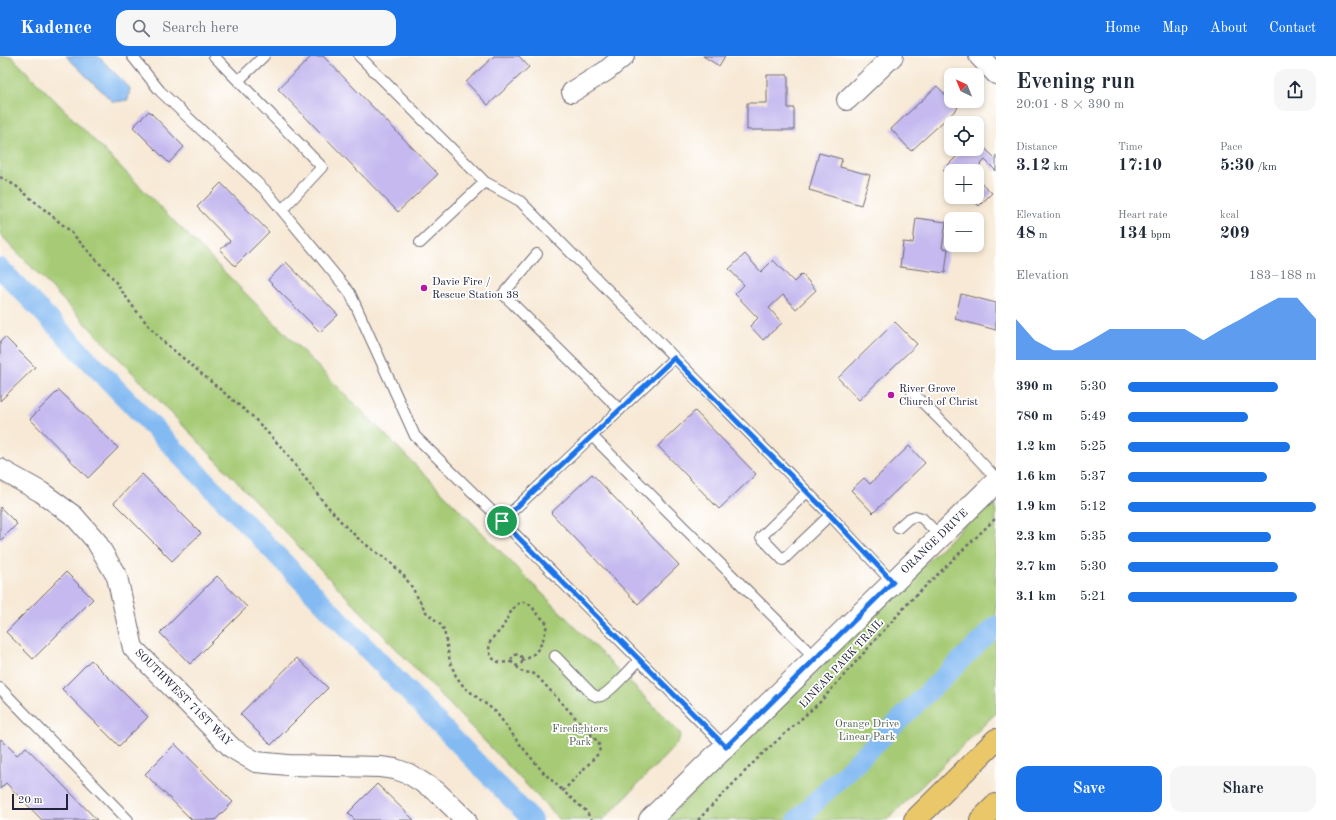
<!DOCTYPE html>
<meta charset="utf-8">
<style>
:root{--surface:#fff;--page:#f6f6f7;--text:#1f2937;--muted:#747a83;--accent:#1a73e8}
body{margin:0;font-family:"Old Standard TT",serif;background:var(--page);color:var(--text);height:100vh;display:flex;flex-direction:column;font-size:15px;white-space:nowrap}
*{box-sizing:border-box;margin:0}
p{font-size:13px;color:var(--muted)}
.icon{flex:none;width:22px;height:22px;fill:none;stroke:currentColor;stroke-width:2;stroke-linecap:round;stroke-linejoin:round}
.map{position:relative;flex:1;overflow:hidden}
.details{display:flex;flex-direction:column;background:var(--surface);width:340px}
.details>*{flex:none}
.needle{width:26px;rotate:317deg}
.buttons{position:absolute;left:944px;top:12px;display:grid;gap:8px}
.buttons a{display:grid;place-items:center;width:40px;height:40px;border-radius:8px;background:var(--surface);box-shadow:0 2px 6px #0003;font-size:20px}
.scale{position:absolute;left:12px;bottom:10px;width:56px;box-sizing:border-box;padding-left:4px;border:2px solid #22223b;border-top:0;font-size:11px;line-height:14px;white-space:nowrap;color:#22223b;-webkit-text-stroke:3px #fff;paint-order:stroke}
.pin{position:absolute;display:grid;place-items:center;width:34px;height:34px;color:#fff;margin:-17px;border:2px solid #fff;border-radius:50%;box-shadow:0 1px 4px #0007}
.round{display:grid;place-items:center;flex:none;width:42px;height:42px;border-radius:12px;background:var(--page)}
.overview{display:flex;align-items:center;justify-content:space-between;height:68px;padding:0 20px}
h1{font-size:22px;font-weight:800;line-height:30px}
.stats{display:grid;grid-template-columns:repeat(3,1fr);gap:6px;height:68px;padding:4px 20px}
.stats div{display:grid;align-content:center}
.stats b{font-size:17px;font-weight:800}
.stats small{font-size:11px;font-weight:400}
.stats p{font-size:11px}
.chart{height:112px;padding:8px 20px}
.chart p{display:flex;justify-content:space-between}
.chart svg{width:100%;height:72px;margin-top:4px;fill:var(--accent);opacity:.7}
.button{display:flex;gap:8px;margin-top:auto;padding:8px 20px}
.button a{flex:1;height:46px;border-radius:12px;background:var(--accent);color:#fff;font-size:16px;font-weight:800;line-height:46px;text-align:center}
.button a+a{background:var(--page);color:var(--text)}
ul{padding:0 20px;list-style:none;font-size:13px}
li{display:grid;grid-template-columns:64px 48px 1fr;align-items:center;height:30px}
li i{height:10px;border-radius:5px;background:var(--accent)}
header{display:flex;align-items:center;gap:24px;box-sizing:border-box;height:56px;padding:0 20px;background:var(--accent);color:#fff}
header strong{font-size:19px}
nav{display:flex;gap:22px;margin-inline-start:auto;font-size:14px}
.search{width:280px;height:36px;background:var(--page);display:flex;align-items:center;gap:10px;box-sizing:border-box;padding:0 14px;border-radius:12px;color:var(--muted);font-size:15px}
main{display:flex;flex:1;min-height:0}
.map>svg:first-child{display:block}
.green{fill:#a6ca74;stroke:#647658}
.water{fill:#83baf2;stroke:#526e96}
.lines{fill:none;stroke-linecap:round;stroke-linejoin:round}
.canal{stroke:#83baf2;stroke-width:20}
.building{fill:#c5b9ef}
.service-casing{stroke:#6d6871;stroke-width:12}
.minor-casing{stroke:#6d6871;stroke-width:22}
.tertiary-casing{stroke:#6d6871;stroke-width:24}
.primary-casing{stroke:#6d6871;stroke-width:24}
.path{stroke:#6d6871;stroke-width:2.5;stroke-dasharray:3 3;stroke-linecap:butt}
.service{stroke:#fff;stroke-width:10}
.minor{stroke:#fff;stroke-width:20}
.tertiary{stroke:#fff;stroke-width:22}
.primary{stroke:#eac769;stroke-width:22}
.route-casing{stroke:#fff;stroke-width:8}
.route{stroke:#1a73e8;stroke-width:5}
.poi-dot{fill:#b5179e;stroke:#fff;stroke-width:1.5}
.labels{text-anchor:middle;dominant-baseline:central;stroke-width:3.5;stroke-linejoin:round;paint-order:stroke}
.poi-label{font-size:11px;fill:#22223b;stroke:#fff;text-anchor:start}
.street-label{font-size:11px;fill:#22223b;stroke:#fff}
.park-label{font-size:11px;fill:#505d4f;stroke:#fff}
</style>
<header>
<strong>Kadence</strong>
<div class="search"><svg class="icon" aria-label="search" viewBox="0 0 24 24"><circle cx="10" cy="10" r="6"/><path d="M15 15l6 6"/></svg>Search here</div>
<nav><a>Home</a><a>Map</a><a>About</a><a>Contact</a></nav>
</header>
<main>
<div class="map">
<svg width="996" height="764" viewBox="0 0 996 764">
<rect width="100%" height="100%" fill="#fff"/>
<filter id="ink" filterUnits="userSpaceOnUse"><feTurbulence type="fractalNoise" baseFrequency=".025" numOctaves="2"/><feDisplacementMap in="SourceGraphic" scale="8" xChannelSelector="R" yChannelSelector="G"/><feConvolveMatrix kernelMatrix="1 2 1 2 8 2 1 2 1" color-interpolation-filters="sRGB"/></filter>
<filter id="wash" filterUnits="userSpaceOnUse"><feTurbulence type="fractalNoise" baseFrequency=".012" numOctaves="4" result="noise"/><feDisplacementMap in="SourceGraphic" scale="16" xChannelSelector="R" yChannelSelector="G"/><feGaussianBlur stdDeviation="0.9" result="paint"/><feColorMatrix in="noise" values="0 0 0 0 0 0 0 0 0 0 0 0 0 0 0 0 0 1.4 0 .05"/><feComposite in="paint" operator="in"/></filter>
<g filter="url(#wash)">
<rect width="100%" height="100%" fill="#f7e9d5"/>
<path class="green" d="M0 0H11L681 678 677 688 603 764H560L0 178Z
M996 438V657L887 764H665Z"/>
<path class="water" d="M66 0H98L130 32 128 44 113 46Z"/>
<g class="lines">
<path class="canal" d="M0 212 532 764
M797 764 996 570"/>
</g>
<g id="blocks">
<path class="building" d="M312 0H323L438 118 398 156 278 33Z
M494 0H519L529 11 488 49 466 26Z
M703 0H725L719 10Z
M767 19H788V52H794V74H747V47H767Z
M937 30 958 52 911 95 891 73Z
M149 55 184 91 169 107 133 71Z
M977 85 994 101 996 99V115L985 104 974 115H951V123L943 114 964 93H977Z
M819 97 842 103 840 111 870 119 861 149 809 134Z
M977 123 992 137 979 150 970 141H977Z
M221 127 269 176 235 210 220 194 230 185 197 151Z
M916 162 946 166 942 192 948 193 945 217 900 211 903 186 913 187Z
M745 198 761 216 773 204 794 226 802 218 816 234 796 253 783 239 769 252 782 267 763 284 750 270 758 262 735 238 744 229 729 213Z
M286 206 338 259 320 276 268 224Z
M961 238 996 247V274L955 263Z
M895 266 917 288 859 344 838 322Z
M5 281 35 311 0 345V286Z
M59 334 118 392 88 422 30 363Z
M695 355 756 418 719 453 658 390Z
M909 390 925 407 873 457 851 434 864 422 870 428Z
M142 418 201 477 172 505 114 447Z
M592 418 679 509 638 548 551 457Z
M0 451 17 468 0 485Z
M66 516 93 543 33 603 6 576Z
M217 520 247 551 190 608 160 577Z
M297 602 328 632 271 689 240 658Z
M91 604 148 661 119 690 62 633Z
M1 683 17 699 26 691 97 764H42L6 727 0 733V685Z
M175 688 233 746 215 764H192L145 718Z
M377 728 414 764H355L348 757Z"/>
</g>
</g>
<g filter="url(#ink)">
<use href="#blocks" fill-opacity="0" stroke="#6d6871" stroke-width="1"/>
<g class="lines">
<g class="service-casing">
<path id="service" d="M132 0 160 35 266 135 350 237 415 380 502 465
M214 0 322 111 282 154
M359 0 485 126 420 187
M238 25 264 0
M485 126 520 145 830 459 893 527
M537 198 503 238 620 354
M912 336 967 391 996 422
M592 380 674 302
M807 436 761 481 783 504 830 459
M898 472 908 463 915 460 922 462 940 480
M555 600 592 638C595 640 598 641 601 640 609 637 632 612 639 604
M0 632 128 764
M725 691 502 465 592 380 816 603"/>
</g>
<g class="minor-casing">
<path id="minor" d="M979 0 996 18
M572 36 606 15 624 0
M847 44 893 0
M0 413 41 436 74 460 96 485 117 521 133 592 232 692 256 706 288 709 380 711 395 713 409 718 436 735 466 764"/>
</g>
<g class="tertiary-casing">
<path id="tertiary" d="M650 764 996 426"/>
</g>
<g class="primary-casing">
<path id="primary" d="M915 764 996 684
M981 764 996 749"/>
</g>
<path class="path" d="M0 121 16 130 69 174 112 221 134 252 149 270 165 287 253 361 282 392 322 444 345 470 361 485 390 506 403 519 410 528 426 556 441 569 444 574 450 606 456 620 464 631 496 656 518 686 543 716 563 735
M511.5 604a5.5 5.5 0 1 1 11 0a5.5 5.5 0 1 1-11 0Z
M512 606C508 606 503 607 499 606 490 604 487 592 491 584 494 579 499 577 502 572 507 565 516 537 530 549 533 551 534 554 536 557 540 561 544 563 547 568 544 584 539 599 522 605
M517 610C522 620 528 614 536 619L596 684C600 689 601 692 598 698L563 735 585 754 592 764
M698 764 760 700 820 646 911 544 996 462"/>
<use href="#service" class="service"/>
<use href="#minor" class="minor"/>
<use href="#tertiary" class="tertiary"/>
<use href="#primary" class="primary"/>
</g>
</g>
<g class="lines" filter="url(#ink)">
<g class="route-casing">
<path id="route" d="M674 302 830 459 893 526 726 691 502 465 592 380Z"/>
</g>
<use href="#route" class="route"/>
</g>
<g class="poi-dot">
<circle cx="424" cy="232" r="4"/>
<circle cx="891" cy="339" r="4"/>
</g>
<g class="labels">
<g class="poi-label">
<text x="432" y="226">Davie Fire /<tspan x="432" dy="13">Rescue Station 38</tspan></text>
<text x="899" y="333">River Grove<tspan x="899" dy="13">Church of Christ</tspan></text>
</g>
<g class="street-label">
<text transform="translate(935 486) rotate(-44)">ORANGE DRIVE</text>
<text transform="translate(842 608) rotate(-47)">LINEAR PARK TRAIL</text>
<text transform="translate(183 642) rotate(45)">SOUTHWEST 71ST WAY</text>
</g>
<g class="park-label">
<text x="867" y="668">Orange Drive<tspan x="867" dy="13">Linear Park</tspan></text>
<text x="580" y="673">Firefighters<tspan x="580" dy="13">Park</tspan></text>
</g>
</g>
</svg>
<div class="buttons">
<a><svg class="needle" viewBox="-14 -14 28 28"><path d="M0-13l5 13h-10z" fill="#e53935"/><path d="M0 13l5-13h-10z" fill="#747a83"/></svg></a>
<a><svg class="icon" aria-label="locate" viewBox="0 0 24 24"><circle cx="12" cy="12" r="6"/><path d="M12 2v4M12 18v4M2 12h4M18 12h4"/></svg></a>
<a>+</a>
<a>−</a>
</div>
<div class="scale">20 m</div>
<div class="pin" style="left:502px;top:465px;background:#1e9e55"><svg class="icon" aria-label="arrive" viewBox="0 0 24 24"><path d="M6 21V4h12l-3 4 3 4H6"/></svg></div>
</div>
<section class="details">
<div class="overview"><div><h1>Evening run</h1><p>20:01 · 8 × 390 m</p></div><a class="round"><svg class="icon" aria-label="share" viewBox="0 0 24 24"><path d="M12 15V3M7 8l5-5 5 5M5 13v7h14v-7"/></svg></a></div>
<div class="stats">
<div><p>Distance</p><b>3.12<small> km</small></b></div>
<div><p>Time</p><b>17:10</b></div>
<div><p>Pace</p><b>5:30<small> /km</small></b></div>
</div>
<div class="stats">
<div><p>Elevation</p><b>48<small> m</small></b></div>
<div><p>Heart rate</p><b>134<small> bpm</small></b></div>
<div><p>kcal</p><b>209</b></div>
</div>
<div class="chart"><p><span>Elevation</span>183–188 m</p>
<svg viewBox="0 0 160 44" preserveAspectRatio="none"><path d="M0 44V19L10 32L20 38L30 38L40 32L50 25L60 25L70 25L80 25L90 25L100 32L110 25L120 19L130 12L140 6L150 6L160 19V44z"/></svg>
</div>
<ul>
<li><b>390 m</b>5:30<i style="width:80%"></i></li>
<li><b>780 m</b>5:49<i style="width:64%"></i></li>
<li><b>1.2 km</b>5:25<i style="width:86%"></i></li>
<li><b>1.6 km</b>5:37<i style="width:74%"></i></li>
<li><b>1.9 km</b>5:12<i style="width:100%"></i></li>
<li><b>2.3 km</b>5:35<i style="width:76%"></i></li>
<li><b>2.7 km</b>5:30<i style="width:80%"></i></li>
<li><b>3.1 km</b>5:21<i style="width:90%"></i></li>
</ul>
<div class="button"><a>Save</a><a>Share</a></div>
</section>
</main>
